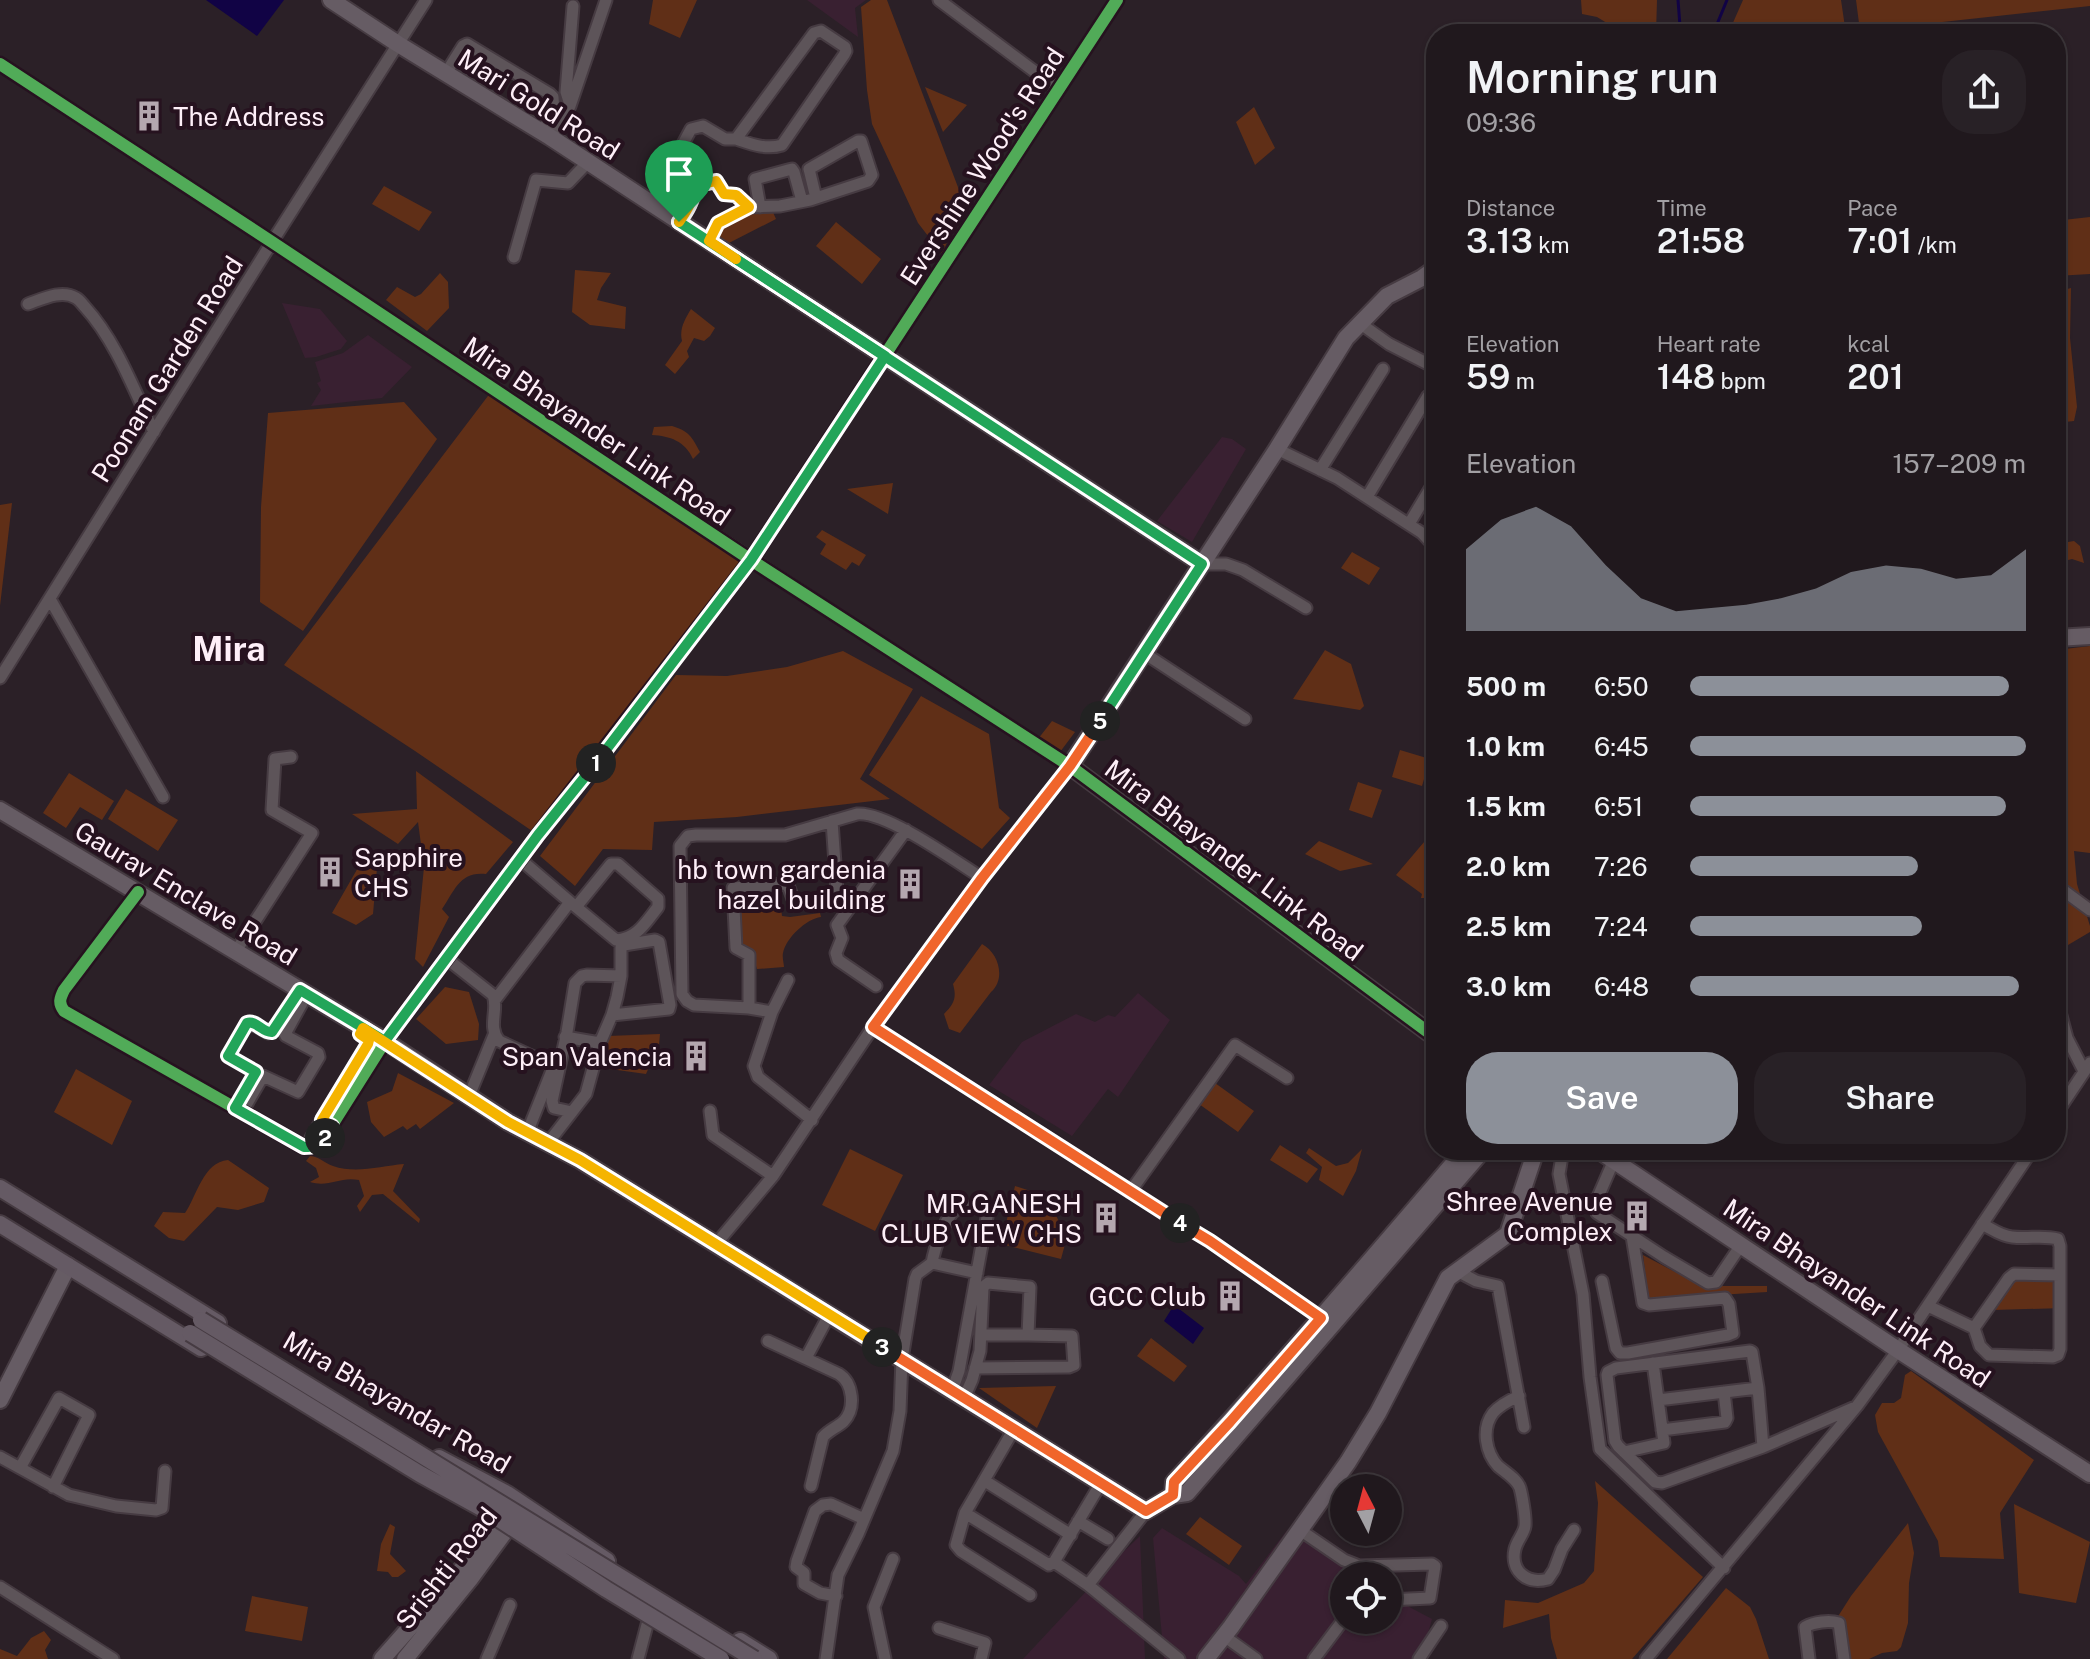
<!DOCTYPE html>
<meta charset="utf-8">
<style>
:root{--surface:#20181d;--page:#282126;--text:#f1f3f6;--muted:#a2a0a4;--line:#3d373b;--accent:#8c9099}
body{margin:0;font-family:"Public Sans",sans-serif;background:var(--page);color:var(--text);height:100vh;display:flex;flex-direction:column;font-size:30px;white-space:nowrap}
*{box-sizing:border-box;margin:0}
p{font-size:26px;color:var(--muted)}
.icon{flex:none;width:44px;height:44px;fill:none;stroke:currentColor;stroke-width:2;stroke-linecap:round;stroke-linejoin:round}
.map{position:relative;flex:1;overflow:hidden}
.details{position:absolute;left:1426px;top:24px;width:640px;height:1136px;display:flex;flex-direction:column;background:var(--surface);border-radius:32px;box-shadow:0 2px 6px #0004,0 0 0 2px var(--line)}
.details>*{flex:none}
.needle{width:52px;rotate:354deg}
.fabs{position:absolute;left:1330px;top:1474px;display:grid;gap:16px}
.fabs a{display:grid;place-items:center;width:72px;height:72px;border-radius:50%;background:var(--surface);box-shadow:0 2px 6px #0004,0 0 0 2px var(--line);font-size:40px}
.pin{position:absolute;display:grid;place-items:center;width:68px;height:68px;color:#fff;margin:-82px -34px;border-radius:50% 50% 50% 0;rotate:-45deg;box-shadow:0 0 8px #0007}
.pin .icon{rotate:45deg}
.km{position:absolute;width:40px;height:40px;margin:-20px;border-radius:50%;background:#222;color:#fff;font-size:22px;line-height:40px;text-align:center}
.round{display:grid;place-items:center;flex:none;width:84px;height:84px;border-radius:32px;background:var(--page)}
.overview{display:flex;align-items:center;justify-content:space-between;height:136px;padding:0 40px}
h1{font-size:44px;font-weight:600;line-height:60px}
.stats{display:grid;grid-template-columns:repeat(3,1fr);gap:12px;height:136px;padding:8px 40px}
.stats div{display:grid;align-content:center}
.stats b{font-size:34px;font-weight:600}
.stats small{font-size:22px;font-weight:400}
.stats p{font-size:22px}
.chart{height:224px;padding:16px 40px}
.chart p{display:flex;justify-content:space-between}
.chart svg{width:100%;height:144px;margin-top:8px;fill:var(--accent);opacity:.7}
.cta{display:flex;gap:16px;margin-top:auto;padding:16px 40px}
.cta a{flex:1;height:92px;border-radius:32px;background:var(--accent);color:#fff;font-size:32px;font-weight:600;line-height:92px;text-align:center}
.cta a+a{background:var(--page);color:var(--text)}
ul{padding:0 40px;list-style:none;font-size:26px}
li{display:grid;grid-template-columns:128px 96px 1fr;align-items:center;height:60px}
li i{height:20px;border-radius:10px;background:var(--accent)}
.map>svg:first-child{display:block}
.built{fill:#392031}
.green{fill:#602f17}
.water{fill:#110345}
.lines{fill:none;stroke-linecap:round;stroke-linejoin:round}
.stream{stroke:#110345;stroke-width:3}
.street-casing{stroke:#463b42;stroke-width:15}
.secondary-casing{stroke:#463b42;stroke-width:20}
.primary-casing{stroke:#463b42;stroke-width:20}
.street{stroke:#5d5459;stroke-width:11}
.secondary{stroke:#665c64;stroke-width:16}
.primary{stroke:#655a64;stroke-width:16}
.primary-bridge-casing{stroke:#463b42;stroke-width:20;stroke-linecap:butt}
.primary-bridge{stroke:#655a64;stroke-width:16}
.cycleway-casing{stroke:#26121f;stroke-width:17}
.cycleway{stroke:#51ab58;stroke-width:12}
.split-1-casing{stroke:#fff;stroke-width:16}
.split-2-casing{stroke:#fff;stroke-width:16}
.split-3-casing{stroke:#fff;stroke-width:16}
.split-4-casing{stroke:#fff;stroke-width:16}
.split-5-casing{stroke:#fff;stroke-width:16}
.split-6-casing{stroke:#fff;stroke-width:16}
.split-7-casing{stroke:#fff;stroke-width:16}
.split-1{stroke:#22a559;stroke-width:10}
.split-2{stroke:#22a559;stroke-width:10}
.split-3{stroke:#f5b400;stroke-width:10}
.split-4{stroke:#f0652b;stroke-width:10}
.split-5{stroke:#f0652b;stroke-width:10}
.split-6{stroke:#22a559;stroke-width:10}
.split-7{stroke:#f5b400;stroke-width:10}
.labels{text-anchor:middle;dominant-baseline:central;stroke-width:8;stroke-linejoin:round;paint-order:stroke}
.street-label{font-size:26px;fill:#feeff8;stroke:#26121f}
.poi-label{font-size:26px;fill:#feeff8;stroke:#26121f;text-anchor:end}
.district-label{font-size:34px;font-weight:bold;fill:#feeff8;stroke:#26121f}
</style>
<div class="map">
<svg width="2090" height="1659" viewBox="0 0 2090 1659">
<rect width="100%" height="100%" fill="#2b2027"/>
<path class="built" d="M807 0H866L855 8 858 37Z
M282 303 320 309 347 341 341 349 316 357 305 358Z
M368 335 412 367 382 398 311 406 321 390 317 383 321 381 315 362 343 353Z
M1222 437 1232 439 1246 449 1192 542 1157 521Z
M1138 993 1170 1020 1118 1097 1108 1089 1072 1136 989 1085 1022 1042 1076 1014 1095 1022 1108 1015 1115 1017Z
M1162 1528 1239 1576 1246 1584 1288 1529 1366 1576H1344V1620H1388V1601L1400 1602 1432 1619 1421 1659H1164L1153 1538Z
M1140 1536 1145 1659H1023L1121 1554Z"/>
<path class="green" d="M653 0H697L680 38 649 24Z
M871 0H887L964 203 942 254 918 223 872 124 867 90 861 7Z
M1581 0H1657L1656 34H1625L1597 17 1582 14Z
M1743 0H1841L1846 34H1728Z
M1856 0H2090V6L1860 31Z
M925 87 967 105 943 132Z
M1254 107 1275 148 1255 165 1236 122Z
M384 186 432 212 419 231 372 204Z
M756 208 760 212 772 210 776 219 727 244 716 238 719 226 726 222H736Z
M2090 217V274L2056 276V233L2063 220Z
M836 222 881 259 862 284 816 246Z
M575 270 611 273 601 288 597 300 626 307 625 329 590 325 572 312Z
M440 273 448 282 449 308 427 331 386 300 397 287 415 297 421 294Z
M2071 288 2070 338 2077 407 2074 421 2065 422 2056 428V292Z
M691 309 715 328 710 336 704 341 694 338 687 351 689 357 675 374 665 365 682 341C679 329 685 319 691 309Z
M494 388 751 560 538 835 415 751 284 665Z
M404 402 437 439 303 631 260 602 261 507 268 413Z
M672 426C689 431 692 437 700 452L693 459C685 441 670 436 652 435L654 427Z
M893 483 888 514 847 489Z
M12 503 0 606V505Z
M822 530 866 555 859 566 852 562 846 570 820 554 826 544 816 537Z
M2074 541 2080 546 2084 563 2072 559 2056 563V544Z
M1352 552 1380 568 1369 585 1341 568Z
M2090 646V853L2074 851 2077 884 2090 926V932L2068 945 2056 912V650Z
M1325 650 1351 664 1364 706 1360 710 1293 699Z
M843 651 913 689 860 779 890 799 737 817 654 822 652 850 603 849 575 886 540 856 676 675 727 676 787 667Z
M921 696 989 734 999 808 1010 818 982 849 869 775Z
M1052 721 1075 732 1060 752 1038 739Z
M1400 750 1430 759 1422 786 1392 777Z
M416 771 513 842 486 874C460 871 455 890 442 909L449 917 423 967 415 959 424 867 418 822 398 844 352 814 417 809Z
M69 773 114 801 102 820 80 807 66 828 43 813Z
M1358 782 1382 790 1372 818 1349 810Z
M126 789 178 820 158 851 108 819Z
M1436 828V898H1421L1422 894 1396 875Z
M1319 841 1373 864 1340 871 1305 854Z
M363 859 377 868 373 914 356 925 332 913Z
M780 899 782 916 790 917 820 913 821 917C806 919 786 938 783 953 782 957 784 964 784 967L757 969 752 953 740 949 739 910C751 898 764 900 780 899Z
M982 944C999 953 1006 979 991 992L960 1033 949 1029 944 1014C954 1004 957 998 953 984Z
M445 987 469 992 479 1024 478 1040 446 1044 416 1019Z
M660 1034 659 1045 646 1074 603 1068 608 1036Z
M76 1069 132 1101 112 1145 54 1112Z
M398 1073 454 1103 420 1129 416 1124 407 1130 403 1126 384 1137 371 1122 367 1102 392 1091Z
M1215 1083 1254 1111 1238 1132 1199 1104Z
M1280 1145 1318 1169 1307 1183 1270 1160Z
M1309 1148 1336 1166 1348 1163 1362 1149 1356 1171 1343 1196 1319 1180 1322 1167 1306 1153Z
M850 1149 903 1175 875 1231 822 1205Z
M310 1156C320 1157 324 1163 333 1166 356 1174 381 1166 404 1164L393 1191 420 1219 419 1223 383 1194 372 1195 360 1212 357 1206 364 1196 359 1180C340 1176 329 1188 310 1182L319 1177 316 1168 306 1161Z
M228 1160 269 1188 264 1202 238 1210 217 1207 184 1241 169 1238 154 1226 163 1212 185 1213C197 1196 203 1162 228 1160Z
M1015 1186 1046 1196 1067 1237 1061 1259 1001 1244Z
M1643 1255 1698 1284 1721 1286H1767V1292L1702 1296 1649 1303Z
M2064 1273 2063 1308 1993 1310 2016 1276Z
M1151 1338 1187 1366 1174 1382 1137 1356Z
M1911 1371 2034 1460 2000 1513 2004 1559 1940 1557 1938 1541 1878 1432 1875 1415 1882 1403H1894L1901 1398 1905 1375Z
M1056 1386 1037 1428 979 1388Z
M1595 1481 1703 1577 1632 1659H1557L1551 1638 1549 1614 1503 1628 1505 1600 1538 1603 1584 1583 1594 1571 1598 1503Z
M2014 1504 2090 1542 2076 1603 2019 1593Z
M1200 1517 1242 1546 1229 1565 1186 1534Z
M1908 1523 1914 1553 1909 1583 1908 1623 1901 1647 1897 1651 1882 1653 1869 1659H1844L1837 1618 1851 1596Z
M390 1524 395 1527 390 1554 406 1571 398 1577H392L388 1572 377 1571 381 1544Z
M1726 1588 1750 1607 1756 1619 1769 1659H1667Z
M252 1596 308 1607 302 1641 245 1631Z
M44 1631 51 1640 45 1650 48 1659H0V1649L17 1656 31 1638Z"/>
<path class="water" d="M206 0H284L257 36Z
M1174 1305 1204 1328 1193 1344 1164 1321Z"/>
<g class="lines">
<path class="stream" d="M1678 0 1680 26 1685 34
M1713 34 1727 0"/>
<g class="street-casing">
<path id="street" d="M939 0 1058 89
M0 64C357 297 711 536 1070 766L982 878 873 1027 773 1176 716 1244
M446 73 463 46 467 44 550 94 553 97 554 113 541 132
M570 105 566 92 573 6
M550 138 570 106 606 0
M651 203 691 129 703 126 725 139H736L814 33 821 31 845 47 846 51 844 55 782 145C766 150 751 144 736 139
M760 207 755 179 788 170 792 169 794 172 802 201
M679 222 694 198 695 186 716 181 724 194 736 195 749 207
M709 241 718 223 749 207 780 206 810 200 868 181 872 175 861 141H858L809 169 816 198
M514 257 536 180 568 183 588 162
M28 304C42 299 62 289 76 298 80 300 82 304 85 307 116 341 134 390 154 432
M1361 324 1389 344 1436 368
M1277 449 1337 478 1422 533 1436 548
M1320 470 1383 369
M1367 497 1428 396
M1409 524 1436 479
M1202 564H1226L1243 570 1306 608
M50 599 163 797
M1144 653 1245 719
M0 678 272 242 426 0
M2056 885 2090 910
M138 892 64 990C60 998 58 1003 64 1011L304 1147H312L320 1144 385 1041 538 835 751 560 1117 0
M570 902 616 940C637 939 646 922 658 907V899L618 864H611L576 907
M236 951 312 833 272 810 275 759 291 757
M446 958 493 995C499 1010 487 1026 499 1041L551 1065 553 1068 527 1133
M876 986 838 960 836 953 842 938 837 925 906 830
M2056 997 2067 1038 2084 1071
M495 1000 570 902 521 860
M749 1008V955L736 948 733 888 786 884 788 885 793 899 799 903H823L829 901 837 892 832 821
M772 1012 788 980
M873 1027 1210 1241 1325 1321
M565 1037 600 1043
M250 1083 256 1071 230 1057 228 1054 249 1022 268 1033 272 1032 300 990
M469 1096 494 1035
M710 1111 713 1135 773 1176
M242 1112 263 1076 298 1092 319 1057 318 1053 286 1036 285 1034 307 994
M572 1112 554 1108 552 1101 567 1032 575 983 582 976 587 975 621 976
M2056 1114 2090 1063
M812 1120 758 1077 754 1066 772 1012 749 1008 694 1005 687 1001 682 994 680 846 688 836 696 835H785L857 814C886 811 955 861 982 878
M311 1138 368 1044 369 1040 360 1034 361 1032
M548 1143 586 1094 600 1043 612 1015 617 997 621 976V947L624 945 655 940 659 942 670 1005 669 1009 612 1015
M1563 1150 1559 1174 1583 1294 1590 1377 1600 1449 1724 1568
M1614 1160 1595 1204 1597 1213 1664 1257 1708 1283 1716 1282 1741 1245
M1130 1192 1235 1045 1287 1078
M1982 1224C1992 1229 2001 1236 2012 1237 2028 1239 2043 1235 2058 1239L2060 1246V1349L2058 1355 2053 1357 1989 1355 1980 1346 1974 1328 2009 1278 2014 1274 2060 1275
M932 1263 977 1273
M1457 1271 1476 1281 1498 1286 1524 1427
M1602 1281 1616 1348 1620 1353H1628L1728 1335 1733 1333 1729 1304 1725 1298 1649 1305 1643 1303 1632 1236
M1928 1306 1974 1328
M768 1341 839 1374C853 1383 856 1408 844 1421 838 1427 829 1430 823 1437L811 1486
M806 1358 829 1315
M975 1368 1069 1367 1074 1365 1072 1336 1028 1335
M1758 1388 1752 1352 1750 1351 1616 1368 1608 1372 1607 1375 1615 1441 1618 1446 1655 1482 1662 1483 1763 1447 1853 1408
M1519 1396C1510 1400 1499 1406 1493 1413 1481 1429 1486 1453 1498 1466 1505 1472 1517 1479 1520 1488 1522 1495 1526 1518 1525 1526 1524 1534 1517 1540 1515 1549 1510 1571 1527 1585 1548 1579L1554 1570 1562 1549 1574 1530
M964 1398 972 1380 980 1351 983 1287 988 1283 1030 1287 1028 1335H981
M1658 1400 1758 1388 1763 1447
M1014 1429 965 1513 956 1545 961 1551 1030 1595
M1662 1430 1725 1422 1727 1418 1724 1392
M1624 1452 1664 1443 1653 1363
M0 1457 69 1495 116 1506 156 1510 162 1508 165 1471
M20 1468 59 1398 89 1415 53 1487
M985 1481 1071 1535
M1146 1511 1088 1585 1179 1659
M965 1513 1049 1565 1054 1562 1101 1483
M1078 1521 1108 1539
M1300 1530 1344 1560 1359 1566 1432 1564 1435 1566 1430 1598 1388 1600
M1054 1562 1088 1585
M0 1587 113 1659
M836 1596 820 1593 804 1584V1573L796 1567 797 1561 815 1511 823 1505 831 1504 864 1519
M939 1628 985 1643 981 1659
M1224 1636 1256 1659
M487 1659 510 1605
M638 1659 648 1621
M826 1659 838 1575 858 1534 893 1451 900 1411 902 1359 915 1279 917 1274 932 1263C934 1251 945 1215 957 1209 963 1205 976 1208 984 1209L986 1211 987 1217 959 1371 952 1391
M885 1659 874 1607 893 1559
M1314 1659 1344 1619
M1419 1659 1441 1626
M1646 1659 1857 1406 1898 1350 2032 1150
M1809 1659 1805 1627C1814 1622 1829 1620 1839 1623L1844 1659"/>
</g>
<g class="secondary-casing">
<path id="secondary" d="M331 0 398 44 550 137 1202 564
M1436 268 1422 278 1387 296 1346 338 1277 449 1070 766 1436 1038
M2056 638 2090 636
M0 810 385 1041 508 1122 580 1160 1146 1511 1173 1495 1187 1493 1483 1150
M1598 1150 1898 1350 2090 1474
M0 1400 68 1266
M1173 1495 1174 1482C1274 1374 1369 1262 1465 1150
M382 1659 467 1563 501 1506
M405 1659 470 1579 517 1515
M1206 1659 1231 1627 1348 1462 1378 1413 1448 1278 1508 1234 1536 1150"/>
</g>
<g class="primary-casing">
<path id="primary" d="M0 1188 218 1323
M0 1224 201 1348
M439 1458 507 1494 607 1561
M740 1641 769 1659"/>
</g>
<use href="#street" class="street"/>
<use href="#secondary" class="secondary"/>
<use href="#primary" class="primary"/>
<g class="primary-bridge-casing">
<path id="primary-bridge" d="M201 1320 754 1659
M190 1333 420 1474 487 1511 606 1589 721 1659"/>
</g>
<use href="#primary-bridge" class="primary-bridge"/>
<g class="cycleway-casing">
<path id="cycleway" d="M0 64 272 242 751 560 1070 766 1436 1038
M138 892 64 990C60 998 58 1003 64 1011L304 1147H312L320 1144 385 1041 538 835 751 560 1117 0"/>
</g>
<use href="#cycleway" class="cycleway"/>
</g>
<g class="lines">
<g class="split-1-casing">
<path id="split-1" d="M596 763 751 560 885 356 679 222"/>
</g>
<g class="split-2-casing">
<path id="split-2" d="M325 1138C319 1145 314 1147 304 1147L235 1108 256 1072 228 1056 247 1023C256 1020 263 1033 272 1032L300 990 385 1041 538 835 596 763"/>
</g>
<g class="split-3-casing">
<path id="split-3" d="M325 1138 332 1126 322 1120 368 1044 369 1040 360 1034 363 1028 508 1122 580 1160 882 1347"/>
</g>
<g class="split-4-casing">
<path id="split-4" d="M882 1347 1146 1511 1173 1495 1174 1482 1230 1422 1321 1318 1210 1241 1180 1223"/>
</g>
<g class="split-5-casing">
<path id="split-5" d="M1100 721 1070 766 982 878 873 1027 1180 1223"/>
</g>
<g class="split-6-casing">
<path id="split-6" d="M736 259 1202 564 1100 721"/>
</g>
<g class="split-7-casing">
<path id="split-7" d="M679 222C689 208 692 202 695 186L716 181 724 194 736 195 749 207 718 223 709 241 736 259"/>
</g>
<use href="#split-1" class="split-1"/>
<use href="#split-2" class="split-2"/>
<use href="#split-3" class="split-3"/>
<use href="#split-4" class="split-4"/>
<use href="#split-5" class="split-5"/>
<use href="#split-6" class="split-6"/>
<use href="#split-7" class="split-7"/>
</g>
<defs>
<g id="building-bare" transform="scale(2.4)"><path d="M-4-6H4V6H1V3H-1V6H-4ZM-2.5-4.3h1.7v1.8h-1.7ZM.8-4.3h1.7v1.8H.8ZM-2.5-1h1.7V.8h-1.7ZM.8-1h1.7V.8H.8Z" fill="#b4a7af" stroke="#26121f" stroke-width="2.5" paint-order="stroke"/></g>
</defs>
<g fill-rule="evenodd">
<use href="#building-bare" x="149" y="116"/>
<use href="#building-bare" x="330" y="872"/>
<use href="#building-bare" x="910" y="884"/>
<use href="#building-bare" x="696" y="1056"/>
<use href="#building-bare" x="1637" y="1216"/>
<use href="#building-bare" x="1106" y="1218"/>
<use href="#building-bare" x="1230" y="1296"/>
</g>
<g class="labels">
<g class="street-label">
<text transform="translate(539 104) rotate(32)">Mari Gold Road</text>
<text transform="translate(982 166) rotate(-57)">Evershine Wood's Road</text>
<text transform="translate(167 369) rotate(-58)">Poonam Garden Road</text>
<text transform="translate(597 431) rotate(34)">Mira Bhayander Link Road</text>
<text transform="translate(1234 860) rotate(37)">Mira Bhayander Link Road</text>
<text transform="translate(186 893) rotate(31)">Gaurav Enclave Road</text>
<text transform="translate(1857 1293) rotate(34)">Mira Bhayander Link Road</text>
<text transform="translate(397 1402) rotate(30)">Mira Bhayandar Road</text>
<text transform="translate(446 1568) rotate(-52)">Srishti Road</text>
</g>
<g class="poi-label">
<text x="173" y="116" text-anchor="start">The Address</text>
<text x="354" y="857" text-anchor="start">Sapphire<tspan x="354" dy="30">CHS</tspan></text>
<text x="886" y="869">hb town gardenia<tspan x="886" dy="30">hazel building</tspan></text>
<text x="672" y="1056">Span Valencia</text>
<text x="1613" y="1201">Shree Avenue<tspan x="1613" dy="30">Complex</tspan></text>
<text x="1082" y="1203">MR.GANESH<tspan x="1082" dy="30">CLUB VIEW CHS</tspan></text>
<text x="1206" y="1296">GCC Club</text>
</g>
<g class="district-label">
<text x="229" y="649">Mira</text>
</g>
</g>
</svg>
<div class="fabs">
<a><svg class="needle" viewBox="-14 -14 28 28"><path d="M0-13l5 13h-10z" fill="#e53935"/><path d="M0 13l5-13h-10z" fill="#a2a0a4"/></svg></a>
<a><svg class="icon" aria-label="locate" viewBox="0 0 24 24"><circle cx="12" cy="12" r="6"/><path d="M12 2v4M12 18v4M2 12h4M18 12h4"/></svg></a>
</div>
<div class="pin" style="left:679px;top:222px;background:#1e9e55"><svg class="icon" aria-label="arrive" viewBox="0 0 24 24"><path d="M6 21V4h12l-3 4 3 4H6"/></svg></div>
<b class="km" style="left:596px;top:763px">1</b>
<b class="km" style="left:325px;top:1138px">2</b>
<b class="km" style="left:882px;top:1347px">3</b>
<b class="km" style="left:1180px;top:1223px">4</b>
<b class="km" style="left:1100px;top:721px">5</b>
<section class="details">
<div class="overview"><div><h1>Morning run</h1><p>09:36</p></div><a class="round"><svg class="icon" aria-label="share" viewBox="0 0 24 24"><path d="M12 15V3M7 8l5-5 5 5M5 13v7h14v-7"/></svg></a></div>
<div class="stats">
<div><p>Distance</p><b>3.13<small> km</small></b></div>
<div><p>Time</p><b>21:58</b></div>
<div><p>Pace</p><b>7:01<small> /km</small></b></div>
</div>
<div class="stats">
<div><p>Elevation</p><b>59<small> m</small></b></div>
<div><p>Heart rate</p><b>148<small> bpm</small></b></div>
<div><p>kcal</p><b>201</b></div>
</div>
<div class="chart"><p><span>Elevation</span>157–209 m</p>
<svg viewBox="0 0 160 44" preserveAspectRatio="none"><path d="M0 44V19L10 10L20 6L30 12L40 24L50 34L60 38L70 37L80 36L90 34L100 31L110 26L120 24L130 25L140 28L150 27L160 19V44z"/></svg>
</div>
<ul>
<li><b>500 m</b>6:50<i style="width:95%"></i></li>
<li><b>1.0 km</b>6:45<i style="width:100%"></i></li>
<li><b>1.5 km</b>6:51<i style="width:94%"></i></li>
<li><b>2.0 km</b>7:26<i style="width:68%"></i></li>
<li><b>2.5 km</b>7:24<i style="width:69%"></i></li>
<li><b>3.0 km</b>6:48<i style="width:98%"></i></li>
</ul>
<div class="cta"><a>Save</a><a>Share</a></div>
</section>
</div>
